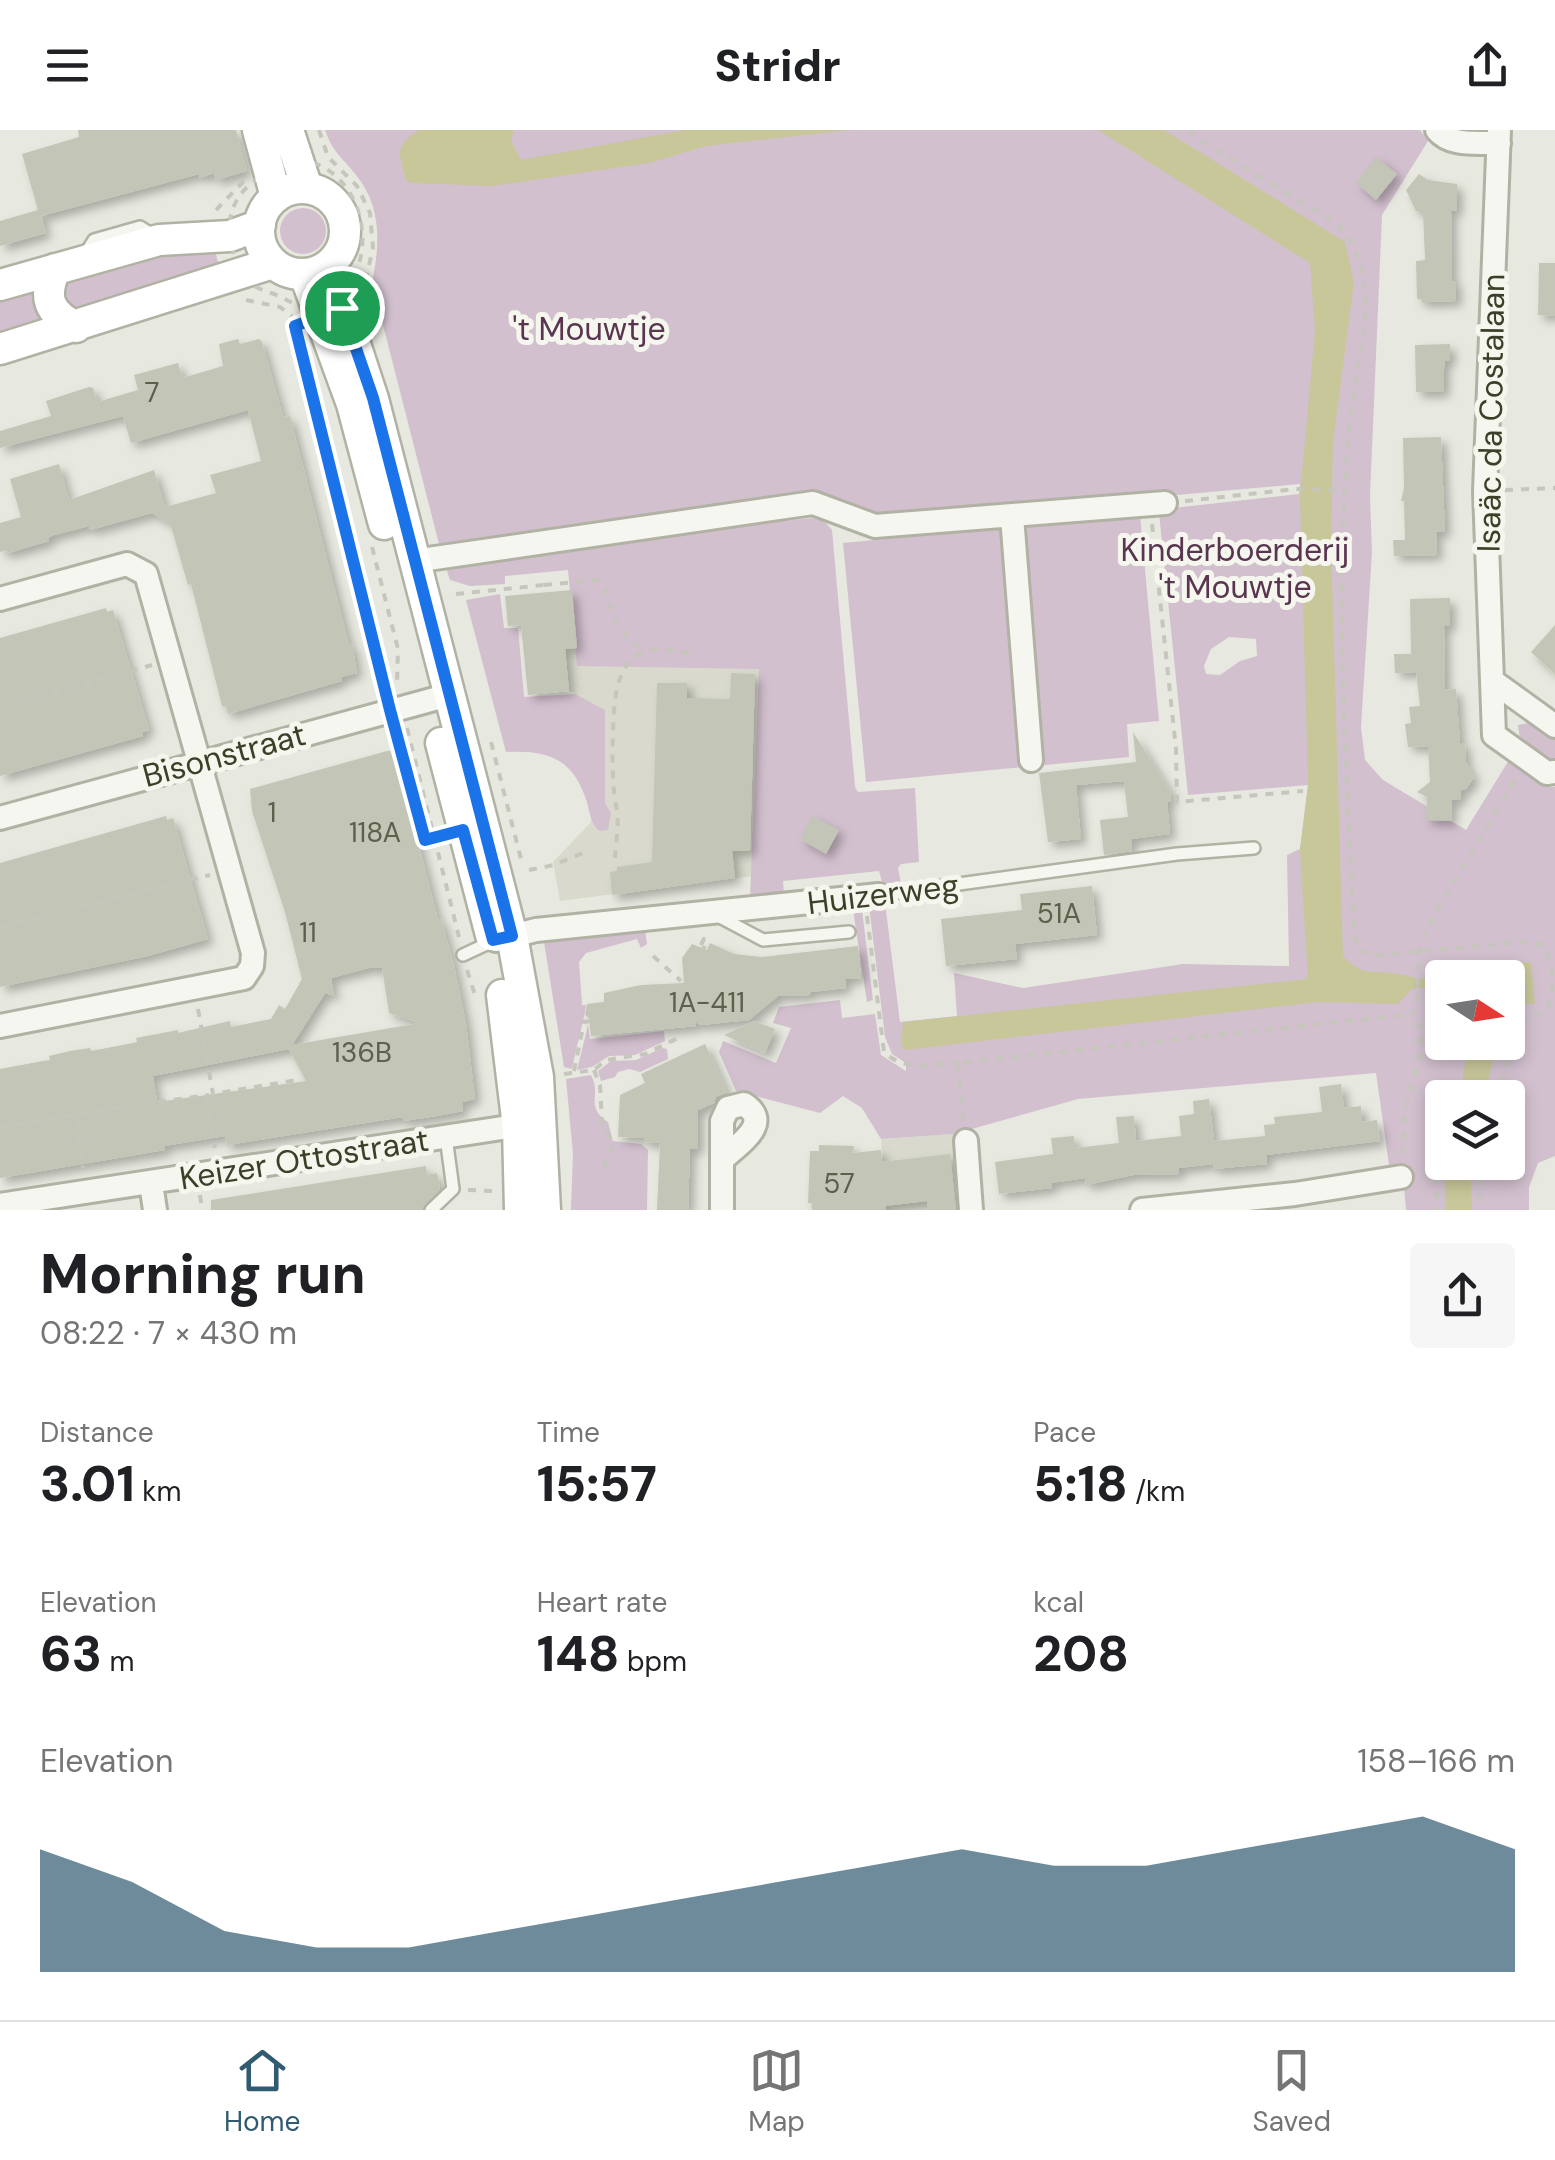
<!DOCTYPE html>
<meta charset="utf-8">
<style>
:root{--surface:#fff;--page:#f6f6f6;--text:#202124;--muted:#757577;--line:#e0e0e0;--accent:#305b70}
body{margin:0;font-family:"DM Sans",sans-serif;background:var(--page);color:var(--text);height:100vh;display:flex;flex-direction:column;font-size:38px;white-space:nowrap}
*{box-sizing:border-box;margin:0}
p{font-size:32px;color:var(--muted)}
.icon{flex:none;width:55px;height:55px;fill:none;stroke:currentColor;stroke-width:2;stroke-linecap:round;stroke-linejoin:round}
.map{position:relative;height:1080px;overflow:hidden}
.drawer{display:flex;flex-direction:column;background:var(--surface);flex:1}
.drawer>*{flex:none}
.needle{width:65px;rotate:102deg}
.fabs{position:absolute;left:1425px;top:830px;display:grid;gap:20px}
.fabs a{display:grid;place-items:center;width:100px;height:100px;border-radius:10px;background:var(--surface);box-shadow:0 5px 15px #0003;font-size:50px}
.pin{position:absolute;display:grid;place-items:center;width:85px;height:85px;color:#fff;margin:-42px;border:5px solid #fff;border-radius:50%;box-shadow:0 2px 10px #0007}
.round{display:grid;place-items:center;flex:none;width:105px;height:105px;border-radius:10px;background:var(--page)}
.summary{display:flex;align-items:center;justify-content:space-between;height:170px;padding:0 40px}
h1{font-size:55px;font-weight:800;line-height:75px}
.metrics{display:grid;grid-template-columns:repeat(3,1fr);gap:15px;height:170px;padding:10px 40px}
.metrics div{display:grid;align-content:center}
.metrics b{font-size:50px;font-weight:800}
.metrics small{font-size:28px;font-weight:400}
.metrics p{font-size:28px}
.chart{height:280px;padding:20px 40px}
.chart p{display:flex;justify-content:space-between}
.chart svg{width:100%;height:180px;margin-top:10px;fill:var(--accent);opacity:.7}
header{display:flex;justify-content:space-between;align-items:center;height:130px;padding:0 40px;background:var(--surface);font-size:45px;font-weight:800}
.dock{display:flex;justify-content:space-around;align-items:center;height:140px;border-top:2px solid var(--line);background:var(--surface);font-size:28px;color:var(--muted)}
.dock a{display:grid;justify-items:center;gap:5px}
.dock .active{color:var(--accent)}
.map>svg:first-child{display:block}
.built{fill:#d9dacd}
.green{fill:#d2c0ce;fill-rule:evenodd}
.water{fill:#c8c79a}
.building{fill:#c3c5b6;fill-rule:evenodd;filter:url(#shadow)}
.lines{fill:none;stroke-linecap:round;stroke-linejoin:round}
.lane-casing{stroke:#b1b2a4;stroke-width:16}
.street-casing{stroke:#b1b2a4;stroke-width:28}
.secondary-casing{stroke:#b1b2a4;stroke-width:35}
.path{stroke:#c6c6bd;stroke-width:4;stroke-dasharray:8 8;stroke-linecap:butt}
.lane{stroke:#f6f6f1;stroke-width:11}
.street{stroke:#f6f6f1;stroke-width:22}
.secondary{stroke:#fff;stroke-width:30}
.route-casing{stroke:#fff;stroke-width:20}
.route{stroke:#1a73e8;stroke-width:12}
.labels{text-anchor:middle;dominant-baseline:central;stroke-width:10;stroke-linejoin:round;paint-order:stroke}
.number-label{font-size:28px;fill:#5e604c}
.park-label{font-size:32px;fill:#5a3550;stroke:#f5f6ee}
.street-label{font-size:32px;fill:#3d3f28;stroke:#f5f6ee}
</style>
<header><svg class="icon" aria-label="menu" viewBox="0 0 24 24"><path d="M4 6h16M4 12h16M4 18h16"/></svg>Stridr<svg class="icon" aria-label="share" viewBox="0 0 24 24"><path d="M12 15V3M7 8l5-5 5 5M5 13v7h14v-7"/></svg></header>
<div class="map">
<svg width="1555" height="1080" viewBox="0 0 1555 1080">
<defs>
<filter id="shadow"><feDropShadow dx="5.5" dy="5.5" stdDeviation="5" flood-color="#0004"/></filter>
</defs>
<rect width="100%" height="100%" fill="#e7e8df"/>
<path class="built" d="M769 421 761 745 560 771 553 732 591 692 589 573 569 561 565 519 572 460 568 435Z
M954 1004 962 1080H886L881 1009Z"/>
<path class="green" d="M325 0H1420L1428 11 1382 85 1370 366 1372 422 1361 597 1365 630 1383 650 1466 700 1509 630 1549 657H1555V1026L1538 1033 1529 1057V1080H1406L1402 1033 1389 1035 1376 943 1078 969 954 1004 881 1009 862 978 843 966 820 983 736 961 719 922 723 911 776 933 791 898 773 893 779 877 840 870 842 888 875 884 881 925 906 941V933L892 924 885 907 869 775 885 773 900 892 957 886 954 843 1023 858 1183 834 1289 836 1287 725 1300 719 1308 655 1188 665 1159 383 1164 379 1299 364 1300 354 906 389 881 387 836 375 451 418 439 414 372 152C380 115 382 77 356 45 342 27 333 23 325 0ZM1229 507 1256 509 1257 526 1240 531 1220 545 1206 544 1204 536 1211 519ZM1442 848H1508V912H1442ZM1442 968H1508V1032H1442Z
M280 101a23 23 0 1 1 46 0a23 23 0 1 1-46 0Z
M213 115 220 138 73 189 62 181 61 148 157 122Z
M42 154 58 195 0 212V166Z
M1140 385 1159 591 1127 594 1129 627 866 652 843 413Z
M811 388 824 391 832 400 855 657 858 662 915 658 919 732 901 734 898 738 901 754 883 755 879 741 783 751 784 764 750 768 759 539 577 536 568 440 505 446V454L470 456 450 450 443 429Z
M500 464 504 498H518L524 567 575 564 605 580V673L611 683 608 700 599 701C590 691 590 684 587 672 573 628 548 620 506 622L466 470Z
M1534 592 1555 609V635L1520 610 1518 595Z
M853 780H862L873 870 867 872Z
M645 800 647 814 641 818 637 809 586 823 579 832 582 875H586C583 895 576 918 572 939L564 937 544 812 555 807Z
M588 895 590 909 664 901 665 911 635 925 609 926 592 937 577 940Z
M662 918 667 919 668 929 640 942 629 939 618 942 615 947 601 951 598 941 611 931 636 930Z
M591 945C602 965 584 976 608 992L613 1011 641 1014 648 1020 647 1080H571L573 1024 566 949Z"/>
<path class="water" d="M419 0H514L511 11 521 30 685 0H851L706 16 649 33 492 56 411 53 406 50C399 23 393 17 419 0Z
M1098 0H1164L1345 112 1354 152 1333 312 1331 412 1343 826C1365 849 1372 839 1399 844 1408 845 1414 849 1424 849L1433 839 1441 837 1505 830 1531 833 1535 873 1508 878V848H1442V867L1427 857 1412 859 1398 874 1318 872 905 920 901 914 903 892 1308 849 1300 720 1308 655 1300 364 1315 201 1310 133Z
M1468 913H1497L1484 967H1460Z
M1444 1033H1470L1472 1080H1446Z"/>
<path class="building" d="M78 0H236L247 41 216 50 214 43 200 48 199 44 41 86 46 103 0 116V91L38 80 22 24 79 7Z
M1376 27 1397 44 1376 70 1356 53Z
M1419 44 1428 50 1457 54V81L1451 80 1452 151H1456V171L1422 172V169H1417L1416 131 1425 130 1423 81H1416L1406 60Z
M1539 133H1555V186L1538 185Z
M238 209 240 214 259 209 262 212 283 287 290 286 349 515 352 514 357 543 341 547 342 551 228 584 226 576H222L191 454 188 455 170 393 152 383 90 400 89 396 54 405 48 408 49 411 8 423 7 420 0 422V393L21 387 10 349 59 334 69 370 154 340 165 377 216 363 210 345 261 331 248 280 131 313 123 286 0 318V301L51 286 46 271 89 257 93 258 97 272 138 260 134 245 178 233 182 248 223 236 219 214Z
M1450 214V231H1445L1444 239V262H1416L1415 215Z
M1441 307 1445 402H1436L1437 425 1394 426 1393 410H1405L1404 371H1401L1404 358 1403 308Z
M572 460 577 518 565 519 569 561 528 565 521 495 508 496 505 466Z
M1450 468V496H1444L1445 560 1456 559 1460 613H1465L1466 632 1474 647 1466 659 1460 660 1461 670H1452L1451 691 1426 690 1427 667 1417 662 1430 652 1428 616 1408 617 1405 594 1411 593 1409 577 1420 576 1416 542 1395 543 1394 524H1411L1410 469Z
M106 478 107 482 113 480 149 600 142 602 143 606 0 646V508Z
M1555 495V544L1531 522Z
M731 543 755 544 750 721H732L735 748 612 765 610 742 617 741V737L652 732 657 553H687V568L730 569Z
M1133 602 1170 661 1171 671 1167 672 1170 704 1131 709 1132 721 1104 725 1100 690 1128 687 1124 651 1076 655 1081 709 1048 712 1039 643 1136 632Z
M387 621H395L438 790 441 789 454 835 466 894 475 969 462 972 463 981 437 986 403 991V987L227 1015 225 1006 164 1016 165 1020 0 1048V939L43 931 50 930 49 926 70 921 90 918 91 921 128 914 137 912 136 908 178 900V903L230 891 231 897 271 889 279 875 285 879 302 849 285 782 252 681 250 659ZM369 838H382L389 883 420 893 292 915 325 863 334 866 331 848ZM289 919 306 951 157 972 153 946Z
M166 686 167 690 173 688 208 809 148 826 0 857V733Z
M812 686 839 700 826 724 800 709Z
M1092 756 1097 805 1015 814 1017 829 946 836 941 789 1022 780 1020 764Z
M710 813 734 824 762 827 858 816 861 848 845 849 846 858 811 862 809 865 778 866 749 890 701 895 695 892 696 896 591 906 589 888 585 885 587 874 604 872V863L613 861 641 855 684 853 682 828 692 814 707 820Z
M754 891 775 899 765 923 724 905Z
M705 914 727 962 716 967 714 973 698 980V1019H690L688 1080H657L660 1013 644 1012V1008L618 1007 620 965 645 953 641 944Z
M1341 954 1344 978 1361 976 1362 992 1377 990 1380 1011 1266 1025 1267 1034 1214 1039 1213 1034 1179 1038V1044L1133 1045 1086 1055 1085 1048 1051 1053 1052 1058 999 1064 995 1032 1053 1024 1051 1008 1074 1006 1075 1018 1119 1013 1116 987 1134 986 1136 1011 1181 1006 1179 986 1194 984 1193 971 1209 969 1214 1011 1265 1006 1264 995 1275 994 1274 987 1322 982 1319 957Z
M819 1015 854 1016 853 1023 881 1020 882 1032 950 1024 956 1080H928L927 1071 885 1076 886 1080H812V1073H808L810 1021H819Z
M426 1036 427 1045 437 1043 440 1059 422 1080H211V1070Z"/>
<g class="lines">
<g class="lane-casing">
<path id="lane" d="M86 123 94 110 140 97 156 107
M879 765 1177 724 1254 718
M716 785 763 810 849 802
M463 825 493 811
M431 1080 453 1059 446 1007"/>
</g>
<g class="street-casing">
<path id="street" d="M1437 0C1451 17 1478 12 1499 13
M1499 0 1485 361 1494 605 1547 643 1555 642
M1012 386 1031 630
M414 431 813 373 875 396 1165 373
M0 469 127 434 146 444 253 823 252 836 244 848 0 896
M1494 552 1555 596
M0 688 449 565
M496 810 536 800 879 765
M966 1011 971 1080
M151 1053 155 1080
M0 1075 502 998H531
M722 1080V991L728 978 744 974C773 993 740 1013 723 1029
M1142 1080 1295 1064 1401 1047"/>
</g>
<g class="secondary-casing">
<path id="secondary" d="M258 0 276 67
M288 0 307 58
M259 101a43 43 0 1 1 86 0a43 43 0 1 1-86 0Z
M329 135 373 269 512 806 538 947 545 1080
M55 139C43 168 48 182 76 197
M305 145 352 274 384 394
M0 155 159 110 230 106 260 95
M0 219 273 133
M441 613 491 805
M502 865 518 997 520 1080"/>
</g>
<path class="path" d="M319 0 328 27 357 56 370 83 373 118 365 152 367 163
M1190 0 1198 9 1338 94C1386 151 1358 215 1351 283 1332 456 1347 633 1354 807L1362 821 1378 825 1523 812 1543 815C1553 830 1555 862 1548 877 1541 886 1529 888 1519 891L1497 968
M297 31C303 32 313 32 319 35 380 63 379 175 302 175 293 175 283 167 274 164 259 159 246 155 239 138 214 79 241 48 297 31Z
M216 80 244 51
M246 170 280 177 292 186
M299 210 385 560
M1505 360 1555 358
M1185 371 1296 359 1344 360
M1152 394 1176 619 1177 672 1303 661
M372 417 398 519 397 554
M544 455 595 450 604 455 618 498 643 521
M456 464 544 455 545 463
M22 572 152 535
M407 598 459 807
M396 603 425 710 434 708
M491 612 522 733
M615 728C616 713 619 696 617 681 612 655 612 630 613 604 614 548 622 505 689 524
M529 740 554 735 583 723
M81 777 210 745
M867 786 884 922C905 942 931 934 958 933
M0 797 46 785
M701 815 704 809 707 810 703 819
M653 826 681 851
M467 840 475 865
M198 879 213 964 297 950
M594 940 600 955 602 993 613 1014 601 1045
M574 941 584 892 589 891
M564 944 594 940 606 930 645 924 680 907
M206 965 215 1018
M158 972 209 965
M77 988 83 1038
M963 991 958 933 1412 884 1417 878 1419 823 1426 799 1517 647
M0 997 125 977
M1402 1025C1403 1012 1403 998 1405 985 1409 956 1433 909 1412 884
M1479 1032 1481 1080
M1423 1044 1436 1043 1437 1080
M468 1060 493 1061
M200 1065 202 1080"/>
<use href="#lane" class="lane"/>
<use href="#street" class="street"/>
<use href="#secondary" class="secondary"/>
</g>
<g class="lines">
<g class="route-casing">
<path id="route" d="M342 178 373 268 512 806 493 810 463 700 425 710 390 580 295 196Z"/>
</g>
<use href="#route" class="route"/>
</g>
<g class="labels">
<g class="number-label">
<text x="152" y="262">7</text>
<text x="272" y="682">1</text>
<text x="375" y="702">118A</text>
<text x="1059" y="783">51A</text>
<text x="308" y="802">11</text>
<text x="707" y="872">1A-411</text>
<text x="362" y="922">136B</text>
<text x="839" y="1053">57</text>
</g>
<g class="park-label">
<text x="589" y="199">'t Mouwtje</text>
<text x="1235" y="420">Kinderboerderij<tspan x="1235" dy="37">'t Mouwtje</tspan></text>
</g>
<g class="street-label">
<text transform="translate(1491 283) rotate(-89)">Isaäc da Costalaan</text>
<text transform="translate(224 625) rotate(-15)">Bisonstraat</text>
<text transform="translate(883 764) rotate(-7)">Huizerweg</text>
<text transform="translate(304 1029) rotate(-9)">Keizer Ottostraat</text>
</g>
</g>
</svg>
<div class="fabs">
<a><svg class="needle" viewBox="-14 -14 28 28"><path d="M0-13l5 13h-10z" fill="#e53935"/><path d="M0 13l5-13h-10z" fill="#757577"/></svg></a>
<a><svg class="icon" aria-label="layers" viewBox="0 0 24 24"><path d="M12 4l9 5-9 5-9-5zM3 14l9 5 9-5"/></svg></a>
</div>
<div class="pin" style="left:342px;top:178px;background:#1e9e55"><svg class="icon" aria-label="arrive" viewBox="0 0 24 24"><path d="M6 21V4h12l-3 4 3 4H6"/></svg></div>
</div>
<section class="drawer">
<div class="summary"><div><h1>Morning run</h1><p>08:22 · 7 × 430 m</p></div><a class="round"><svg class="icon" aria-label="share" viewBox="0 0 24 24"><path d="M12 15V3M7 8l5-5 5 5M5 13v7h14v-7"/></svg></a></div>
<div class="metrics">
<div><p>Distance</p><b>3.01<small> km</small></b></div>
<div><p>Time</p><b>15:57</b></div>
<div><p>Pace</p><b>5:18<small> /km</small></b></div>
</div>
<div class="metrics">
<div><p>Elevation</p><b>63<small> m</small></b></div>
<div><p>Heart rate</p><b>148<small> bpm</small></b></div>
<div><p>kcal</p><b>208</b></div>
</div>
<div class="chart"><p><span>Elevation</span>158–166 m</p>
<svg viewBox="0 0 160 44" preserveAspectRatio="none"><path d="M0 44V14L10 22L20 34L30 38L40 38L50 34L60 30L70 26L80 22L90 18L100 14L110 18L120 18L130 14L140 10L150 6L160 14V44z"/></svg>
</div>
</section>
<nav class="dock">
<a class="active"><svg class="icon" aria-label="home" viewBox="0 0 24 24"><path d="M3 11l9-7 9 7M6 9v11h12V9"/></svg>Home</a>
<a><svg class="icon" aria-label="map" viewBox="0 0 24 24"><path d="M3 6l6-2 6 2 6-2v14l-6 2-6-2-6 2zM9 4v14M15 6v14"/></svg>Map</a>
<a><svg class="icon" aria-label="saved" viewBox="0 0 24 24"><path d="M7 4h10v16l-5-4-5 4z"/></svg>Saved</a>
</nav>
